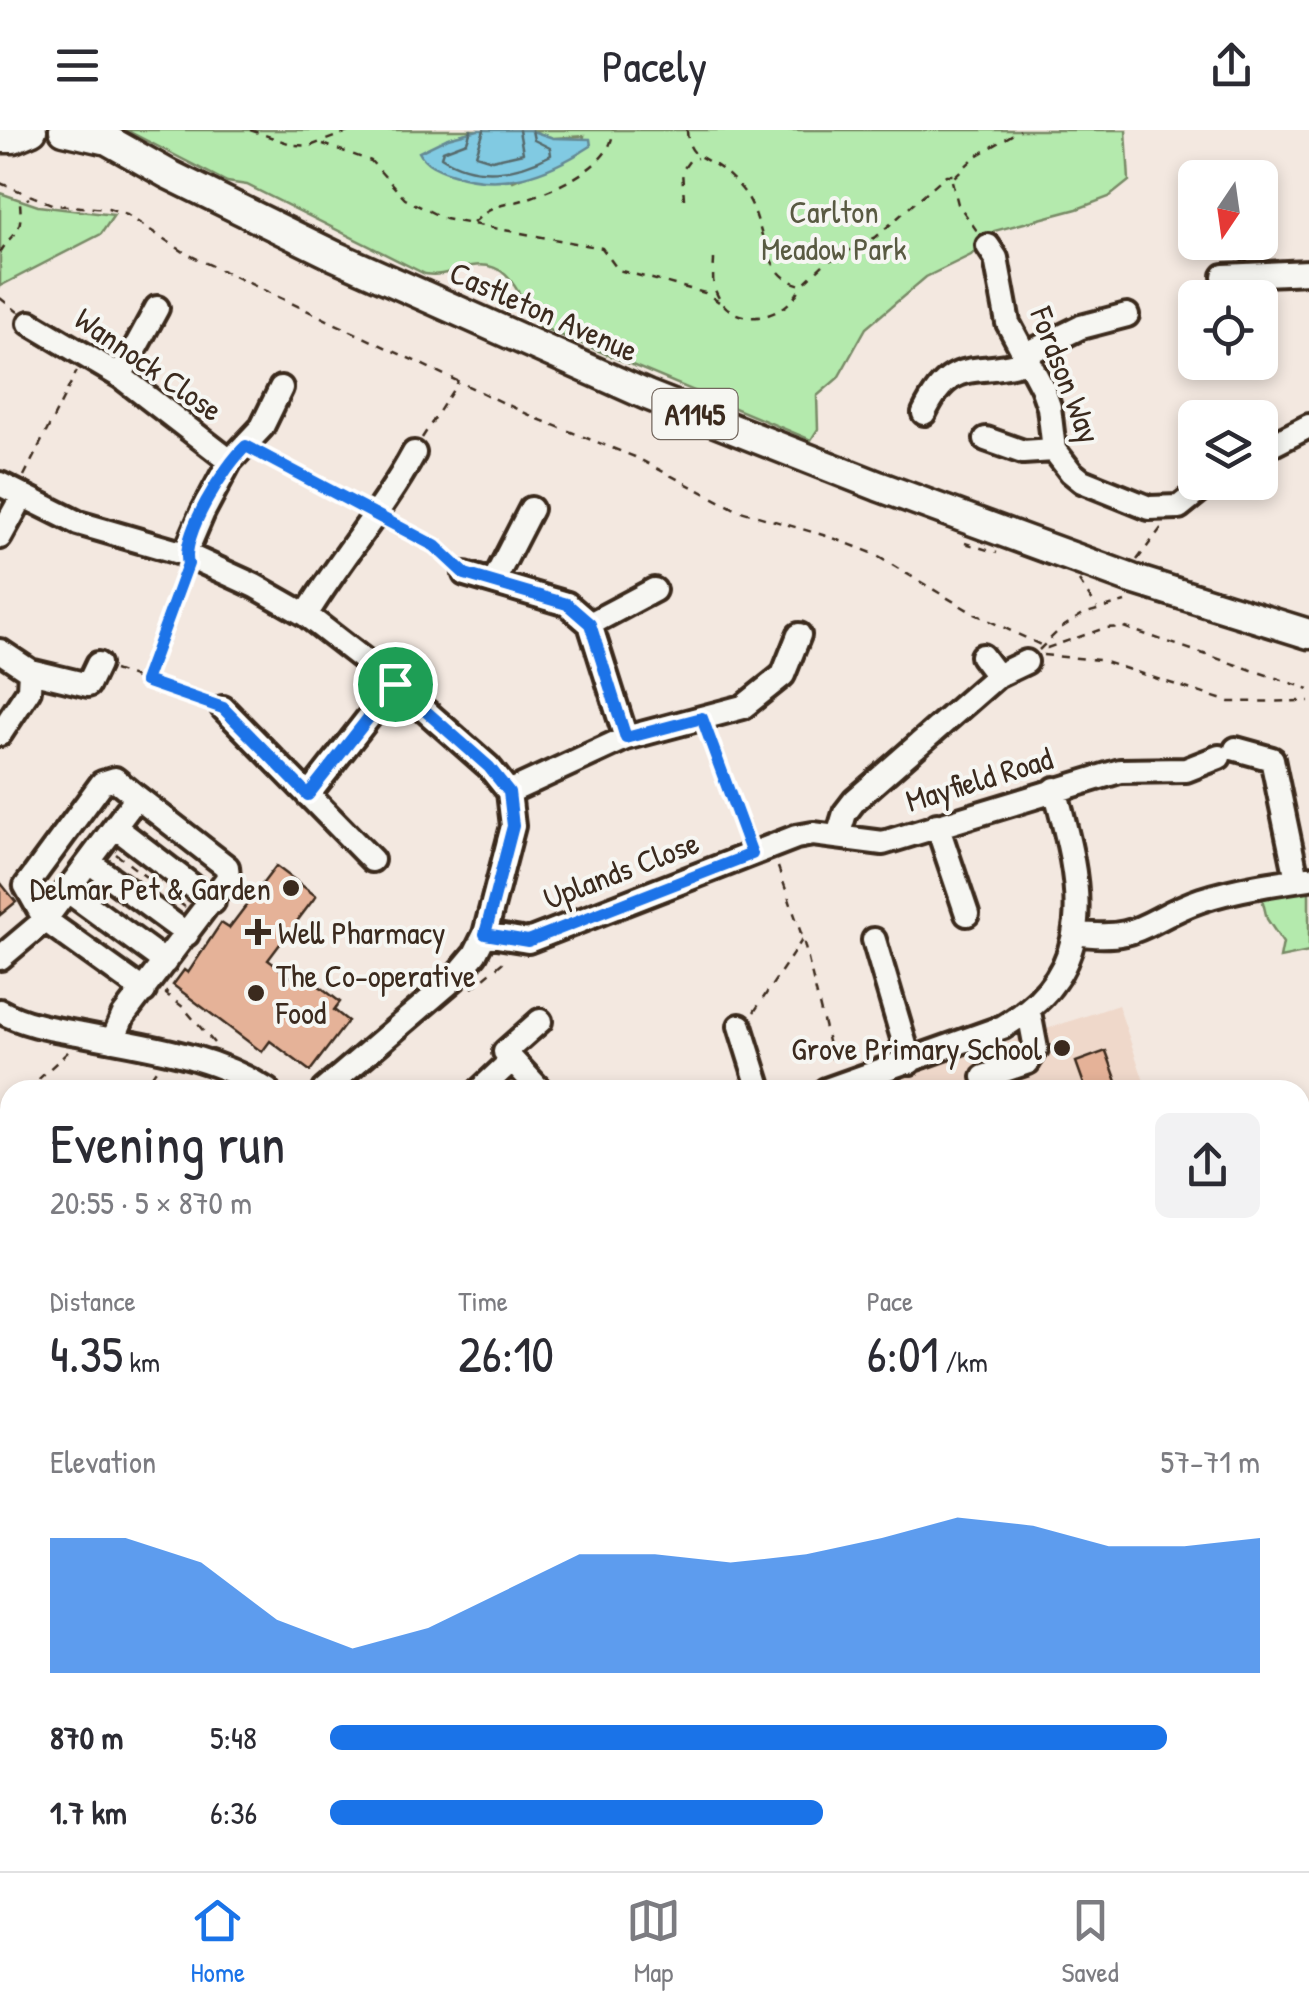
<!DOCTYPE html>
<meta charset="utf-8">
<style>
:root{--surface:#fff;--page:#f2f2f3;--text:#2b2b33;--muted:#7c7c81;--line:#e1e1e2;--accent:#1a73e8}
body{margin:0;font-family:"Patrick Hand",sans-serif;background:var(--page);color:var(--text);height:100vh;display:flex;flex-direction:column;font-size:38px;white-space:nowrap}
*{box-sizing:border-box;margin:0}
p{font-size:32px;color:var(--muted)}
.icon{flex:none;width:55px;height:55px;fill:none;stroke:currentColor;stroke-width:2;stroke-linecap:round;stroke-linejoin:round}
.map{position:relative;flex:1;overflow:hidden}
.panel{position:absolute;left:0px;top:950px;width:1310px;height:792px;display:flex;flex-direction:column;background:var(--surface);border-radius:30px 30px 0 0;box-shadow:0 5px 15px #0003}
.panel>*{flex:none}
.needle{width:65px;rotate:193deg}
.tools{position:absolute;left:1178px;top:30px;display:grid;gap:20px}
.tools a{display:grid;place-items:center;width:100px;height:100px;border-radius:15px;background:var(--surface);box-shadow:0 5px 15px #0003;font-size:50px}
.pin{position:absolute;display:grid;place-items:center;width:85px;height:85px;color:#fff;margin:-42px;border:5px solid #fff;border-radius:50%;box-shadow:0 2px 10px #0007}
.round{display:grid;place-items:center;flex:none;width:105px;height:105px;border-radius:15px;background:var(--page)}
.headline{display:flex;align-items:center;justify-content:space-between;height:170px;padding:0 50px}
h1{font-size:55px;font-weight:600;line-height:75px}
.figures{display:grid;grid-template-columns:repeat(3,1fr);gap:15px;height:170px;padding:10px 50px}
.figures div{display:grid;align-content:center}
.figures b{font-size:50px;font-weight:600}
.figures small{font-size:28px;font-weight:400}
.figures p{font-size:28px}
.chart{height:280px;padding:20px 50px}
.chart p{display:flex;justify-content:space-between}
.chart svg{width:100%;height:180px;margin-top:10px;fill:var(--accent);opacity:.7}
ul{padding:0 50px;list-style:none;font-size:32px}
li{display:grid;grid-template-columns:160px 120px 1fr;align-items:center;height:75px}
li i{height:25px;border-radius:12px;background:var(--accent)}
header{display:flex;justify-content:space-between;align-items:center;height:130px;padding:0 50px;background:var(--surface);font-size:45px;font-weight:600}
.dock{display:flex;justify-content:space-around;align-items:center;height:140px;border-top:2px solid var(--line);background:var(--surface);font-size:28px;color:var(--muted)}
.dock a{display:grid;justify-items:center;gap:5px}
.dock .selected{color:var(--accent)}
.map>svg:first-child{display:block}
.built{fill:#efd8ca}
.green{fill:#b4eaad;stroke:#788a66;stroke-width:2.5}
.water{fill:#81cae2;stroke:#658a94;stroke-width:2.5}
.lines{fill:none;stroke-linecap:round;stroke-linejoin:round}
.shore{stroke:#576a6c;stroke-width:2.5}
.building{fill:#e5b298;stroke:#3b2a1e;stroke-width:2.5}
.minor-casing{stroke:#3b2a1e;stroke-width:30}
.major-casing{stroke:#3b2a1e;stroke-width:35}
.path{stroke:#3b2a1e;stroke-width:2.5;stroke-dasharray:8 8;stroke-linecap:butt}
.minor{stroke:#f6f6f2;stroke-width:22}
.major{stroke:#f6f6f2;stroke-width:28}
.route-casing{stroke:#fff;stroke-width:20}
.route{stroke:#1a73e8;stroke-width:12}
.poi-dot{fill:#3b2a1e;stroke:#f6f6f2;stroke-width:4}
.labels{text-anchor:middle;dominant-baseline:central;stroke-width:8;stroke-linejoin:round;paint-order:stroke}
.shield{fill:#f6f6f2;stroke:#73675e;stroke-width:2.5}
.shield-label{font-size:30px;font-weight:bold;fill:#3b2a1e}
.park-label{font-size:32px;fill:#595a42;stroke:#f6f6f2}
.street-label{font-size:32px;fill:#3b2a1e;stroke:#f6f6f2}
.poi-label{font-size:32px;fill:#3b2a1e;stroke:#f6f6f2;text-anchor:end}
</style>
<header><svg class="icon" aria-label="menu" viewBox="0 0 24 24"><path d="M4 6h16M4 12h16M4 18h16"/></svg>Pacely<svg class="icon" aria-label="share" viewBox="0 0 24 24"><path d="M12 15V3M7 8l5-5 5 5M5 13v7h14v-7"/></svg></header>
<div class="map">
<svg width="1309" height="1741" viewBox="0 0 1309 1741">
<rect width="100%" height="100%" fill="#f3e8e0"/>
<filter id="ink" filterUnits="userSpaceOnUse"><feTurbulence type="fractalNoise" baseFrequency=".01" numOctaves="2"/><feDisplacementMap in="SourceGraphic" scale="20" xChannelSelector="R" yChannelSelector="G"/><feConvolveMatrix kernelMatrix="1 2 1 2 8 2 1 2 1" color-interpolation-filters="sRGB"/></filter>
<g filter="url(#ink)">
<path class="built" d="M1118 875 1147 960H866Z"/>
<path class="green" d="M126 0H478L449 8 513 51 581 22 584 6 553 8 529 0H1126L1129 51 1109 67 1077 79 994 101 971 125 926 147 866 198 838 248 817 266 818 299 811 310 539 196C519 172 514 129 472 136 454 139 444 147 425 144L247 55 227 52Z
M0 63 38 76 114 85 101 104 0 156Z
M1309 759V822L1280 828 1283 813 1267 789 1262 768Z"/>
<path class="water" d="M478 0H529L553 8 590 9 591 16C546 45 502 61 450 43 438 39 425 34 419 22L448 8Z"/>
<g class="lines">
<path class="shore" d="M471 0 467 12 443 21 441 27C475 49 516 44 551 25L550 18 534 10 532 0
M484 0 476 25 492 30 523 23 519 0"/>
</g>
<path class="building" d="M276 736 316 766 268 830 298 852 304 844 340 872 334 880 348 891 310 941 270 911 262 922 173 855 184 840 188 843 221 793 229 798Z
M0 752 16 772 0 785Z
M1106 921 1120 960H1086L1076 932Z"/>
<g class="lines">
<g class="minor-casing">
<path id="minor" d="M988 116 996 128 1008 193 1042 257 1049 277 1054 320 1071 342 1082 351 1149 378 1179 377 1210 352
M1224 146 1309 142
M30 193 120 246 230 331
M1024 225 1081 197 1127 185
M120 246 157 178
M924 283C952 224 976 248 1027 231
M986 309 1023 322 1054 320
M1260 321 1309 296
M0 354 78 393 185 424 255 456 306 485 395 554 489 637 509 662 513 696 485 804 475 824 454 849 324 960
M0 407 22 367
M185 424 203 382 230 331 262 297 281 258
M465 444 567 474 590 494 626 608
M494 451 531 379
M306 485C340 429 383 380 414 323
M590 494 654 460
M0 521 30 541 29 560 0 604
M982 526 997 546
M30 541 88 555 98 534
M223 578 372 730
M1236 619 1272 629 1297 749
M509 662 626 608 743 577 783 545 799 505
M308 665 395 554
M137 667 115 649 102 653 26 756 45 790 144 861
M937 695 967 784
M115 697 213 772
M838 706 845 683 855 670 997 546 1026 532
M89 732 187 804
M68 761 165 832
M1075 803C1142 813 1145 789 1201 770 1234 759 1274 753 1309 748
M485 804 528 811 796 707 813 704 883 713 1120 641 1186 640 1219 627
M874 810 910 932
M0 828 45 790 137 667 227 737 228 748 123 886 113 910
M0 881C25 895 54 899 82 904 145 917 212 924 267 960
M740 896 760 960
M984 947 1028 932 1036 919 1029 882
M480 960 512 930
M540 960 505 922 540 891
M826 960 1003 897C1102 838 1081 755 1055 659
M0 1003 3 1006
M1300 1140 1309 1137
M0 1142 10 1137
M1300 1287 1309 1294
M1300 1342 1309 1329
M0 1387 10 1379
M1300 1573 1309 1574
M0 1579 10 1592
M166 1732 171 1741
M430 1732 435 1741
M726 1732 732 1741
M347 1741 359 1732
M507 1741 524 1732
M667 1741 681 1732
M966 1741V1732
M1045 1741 1046 1732
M1278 1741 1280 1732"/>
</g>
<g class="major-casing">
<path id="major" d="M64 0 103 9
M90 0 168 44 335 126 647 265 878 356 1132 449 1309 504
M0 8H13L32 0"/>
</g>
<path class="path" d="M250 0 294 15 310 16 353 0
M687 0C688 28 702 25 720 38 729 45 740 56 747 66 765 94 762 148 802 155L825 133 876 107 946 45H953L952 49 975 27 1020 0
M323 14 371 31 405 69 445 89 602 118 618 140 705 163 724 175
M952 51 958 74 977 101
M0 53 54 75 108 79 127 85 187 124 538 289 635 327 737 380 833 408 872 423 973 483 1047 518 1105 498 1123 497 1309 559
M684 69 682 41 690 30 697 28
M473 93C479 88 485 82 492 79 501 74 513 73 523 70 552 60 613 37 613 0
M0 123C14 98 23 106 20 73L29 68
M714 129C714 140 711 152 716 162 732 202 787 190 801 156
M0 168 18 182
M422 308 458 252
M260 326 360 376
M24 346 77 241
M392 395 435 416 449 430
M965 413 997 423
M1137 430 1162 397
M1079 451 1097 478
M1039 520 1061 498 1083 484 1125 472
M1043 525 1099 530 1229 572 1309 571
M114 540 205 572
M145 551 184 444
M709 608 746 708
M116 724 185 777
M778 737 803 809 834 936
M472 858 508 828
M167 861 166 864 183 877 214 913
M754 882 802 810
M27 960 70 920
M142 960 158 937
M1 983 10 975
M6 1227H10
M0 1628 10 1626
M1300 1653 1309 1655
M1307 1675 1300 1705 1309 1707
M78 1732 83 1741
M1121 1732 1122 1741
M1162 1741 1166 1732"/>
<use href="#minor" class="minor"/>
<use href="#major" class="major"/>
</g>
</g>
<g class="lines" filter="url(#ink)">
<g class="route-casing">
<path id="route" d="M246 316 435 416 465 444 567 474 590 494 626 608 702 588 752 724 528 811 485 804 513 696 509 662 489 637 395 554 308 665 223 578 145 551 188 434C180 406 225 335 246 316Z"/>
</g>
<use href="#route" class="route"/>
</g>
<g class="poi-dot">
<circle cx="291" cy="758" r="10"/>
<path d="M253 787h10v10h10v10h-10v10h-10v-10h-10v-10h10z"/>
<circle cx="256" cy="863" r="10"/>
<circle cx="1062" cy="918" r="10"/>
</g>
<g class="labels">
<rect class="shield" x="652.5" y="259" width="85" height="50" rx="8"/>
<g class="shield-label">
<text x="695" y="284">A1145</text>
</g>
<g class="park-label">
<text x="834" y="81">Carlton<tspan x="834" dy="37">Meadow Park</tspan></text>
</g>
<g class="street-label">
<text transform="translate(544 181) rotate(24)">Castleton Avenue</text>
<text transform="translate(149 234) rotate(35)">Wannock Close</text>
<text transform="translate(1066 245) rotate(69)">Fordson Way</text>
<text transform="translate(979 649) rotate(-17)">Mayfield Road</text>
<text transform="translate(621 740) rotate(-21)">Uplands Close</text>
</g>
<g class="poi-label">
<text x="271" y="758">Delmar Pet &amp; Garden</text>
<text x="278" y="802" text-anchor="start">Well Pharmacy</text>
<text x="276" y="845" text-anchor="start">The Co-operative<tspan x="276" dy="37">Food</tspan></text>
<text x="1042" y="918">Grove Primary School</text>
</g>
</g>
</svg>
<div class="tools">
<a><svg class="needle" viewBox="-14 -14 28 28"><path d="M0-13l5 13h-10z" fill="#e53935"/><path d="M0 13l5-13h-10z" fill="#7c7c81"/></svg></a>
<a><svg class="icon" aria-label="locate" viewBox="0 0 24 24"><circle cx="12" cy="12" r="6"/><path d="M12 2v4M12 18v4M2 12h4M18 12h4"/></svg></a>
<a><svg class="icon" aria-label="layers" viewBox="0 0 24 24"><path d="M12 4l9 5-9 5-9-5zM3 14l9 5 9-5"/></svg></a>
</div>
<div class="pin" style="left:395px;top:554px;background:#1e9e55"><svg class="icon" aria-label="arrive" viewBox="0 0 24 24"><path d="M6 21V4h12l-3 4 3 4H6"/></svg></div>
<section class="panel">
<div class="headline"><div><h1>Evening run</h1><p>20:55 · 5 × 870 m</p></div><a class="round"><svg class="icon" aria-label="share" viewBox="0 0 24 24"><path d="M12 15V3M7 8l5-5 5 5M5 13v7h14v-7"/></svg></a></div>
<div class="figures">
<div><p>Distance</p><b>4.35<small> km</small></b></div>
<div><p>Time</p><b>26:10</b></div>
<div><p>Pace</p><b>6:01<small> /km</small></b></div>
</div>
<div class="chart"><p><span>Elevation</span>57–71 m</p>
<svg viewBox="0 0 160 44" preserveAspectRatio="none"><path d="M0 44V11L10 11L20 17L30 31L40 38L50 33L60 24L70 15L80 15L90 17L100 15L110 11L120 6L130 8L140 13L150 13L160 11V44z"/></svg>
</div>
<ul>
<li><b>870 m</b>5:48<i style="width:90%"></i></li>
<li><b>1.7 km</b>6:36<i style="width:53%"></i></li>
</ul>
</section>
</div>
<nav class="dock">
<a class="selected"><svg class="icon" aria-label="home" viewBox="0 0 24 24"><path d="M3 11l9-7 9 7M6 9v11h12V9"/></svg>Home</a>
<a><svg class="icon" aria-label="map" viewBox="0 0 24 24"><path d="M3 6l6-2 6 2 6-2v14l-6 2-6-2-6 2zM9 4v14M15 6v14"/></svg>Map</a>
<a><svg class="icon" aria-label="saved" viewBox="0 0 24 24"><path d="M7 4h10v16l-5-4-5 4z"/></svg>Saved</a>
</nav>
